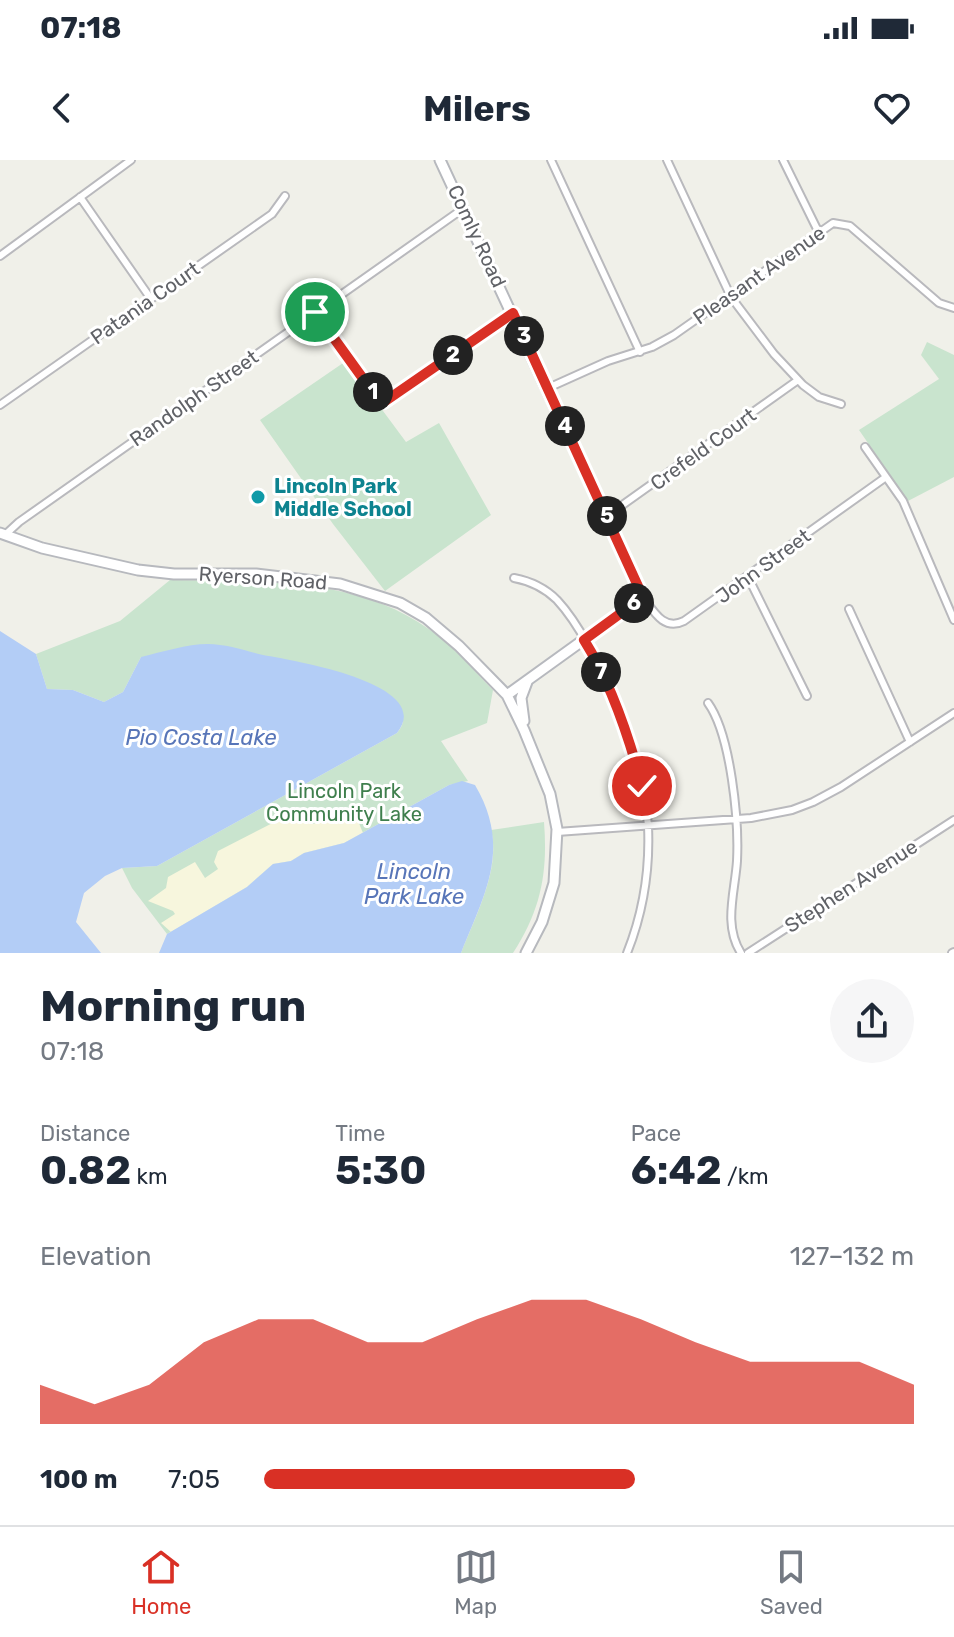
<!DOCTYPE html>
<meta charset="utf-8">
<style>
:root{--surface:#fff;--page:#f6f6f7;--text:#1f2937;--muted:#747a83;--line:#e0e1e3;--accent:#d93025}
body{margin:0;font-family:Rubik,sans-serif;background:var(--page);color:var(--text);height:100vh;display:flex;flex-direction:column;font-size:30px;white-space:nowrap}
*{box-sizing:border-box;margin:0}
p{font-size:26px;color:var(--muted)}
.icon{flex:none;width:44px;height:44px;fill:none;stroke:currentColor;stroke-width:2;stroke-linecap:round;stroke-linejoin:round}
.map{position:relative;height:793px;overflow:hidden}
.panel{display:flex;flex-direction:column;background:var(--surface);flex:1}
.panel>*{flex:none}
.pin{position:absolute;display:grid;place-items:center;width:68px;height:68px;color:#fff;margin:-34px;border:4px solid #fff;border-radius:50%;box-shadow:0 2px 8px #0007}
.km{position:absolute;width:40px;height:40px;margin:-20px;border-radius:50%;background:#222;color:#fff;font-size:22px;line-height:40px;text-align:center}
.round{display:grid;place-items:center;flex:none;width:84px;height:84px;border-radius:42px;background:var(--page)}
.headline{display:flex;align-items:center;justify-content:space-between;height:136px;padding:0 40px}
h1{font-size:44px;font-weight:700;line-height:60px}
.metrics{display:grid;grid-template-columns:repeat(3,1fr);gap:12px;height:136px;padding:8px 40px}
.metrics div{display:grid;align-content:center}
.metrics b{font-size:40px;font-weight:700}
.metrics small{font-size:22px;font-weight:400}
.metrics p{font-size:22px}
.chart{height:224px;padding:16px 40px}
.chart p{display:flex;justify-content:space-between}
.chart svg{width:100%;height:144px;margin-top:8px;fill:var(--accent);opacity:.7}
ul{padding:0 40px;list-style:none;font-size:26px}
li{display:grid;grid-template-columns:128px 96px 1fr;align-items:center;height:60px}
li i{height:20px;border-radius:10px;background:var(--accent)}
.status{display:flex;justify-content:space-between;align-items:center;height:56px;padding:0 40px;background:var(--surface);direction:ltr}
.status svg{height:22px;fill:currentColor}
header{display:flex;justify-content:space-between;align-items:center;height:104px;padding:0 40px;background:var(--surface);font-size:36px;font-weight:700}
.dock{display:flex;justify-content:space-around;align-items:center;height:112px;border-top:2px solid var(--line);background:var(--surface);font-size:22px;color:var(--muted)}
.dock a{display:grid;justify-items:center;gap:4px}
.dock .on{color:var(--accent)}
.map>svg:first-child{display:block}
.green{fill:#c9e4ce}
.sand{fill:#f7f6dd}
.water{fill:#b3cdf6}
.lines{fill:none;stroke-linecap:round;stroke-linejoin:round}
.street-casing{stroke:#b9b9bd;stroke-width:10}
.secondary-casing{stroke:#b7b9be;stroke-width:13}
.street{stroke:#fff;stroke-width:6}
.secondary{stroke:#fff;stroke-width:9}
.route-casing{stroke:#fff;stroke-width:16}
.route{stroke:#d93025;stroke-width:10}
.culture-dot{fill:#0f9aa8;stroke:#fff;stroke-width:3}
.labels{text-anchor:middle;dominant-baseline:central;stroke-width:6;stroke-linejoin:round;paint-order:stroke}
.street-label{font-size:20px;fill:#606267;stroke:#fff}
.culture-label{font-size:20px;font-weight:bold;fill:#0d838f;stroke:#fff;text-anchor:start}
.park-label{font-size:20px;fill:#3f7f4d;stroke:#fff}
.water-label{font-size:22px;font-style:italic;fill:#5775b8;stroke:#fff}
</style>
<div class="status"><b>07:18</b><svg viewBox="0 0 49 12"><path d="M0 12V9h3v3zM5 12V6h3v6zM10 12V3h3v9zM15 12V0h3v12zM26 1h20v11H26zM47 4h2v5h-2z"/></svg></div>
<header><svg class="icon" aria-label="back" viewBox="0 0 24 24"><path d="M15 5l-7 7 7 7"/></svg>Milers<svg class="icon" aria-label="heart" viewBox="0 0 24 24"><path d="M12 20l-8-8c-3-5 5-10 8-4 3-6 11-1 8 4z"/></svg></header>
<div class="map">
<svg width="954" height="793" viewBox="0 0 954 793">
<rect width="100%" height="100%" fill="#f0f0e9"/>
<path class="green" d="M927 182 954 195V317L908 341 859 270 939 219 921 195Z
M346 201 406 282 439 263 491 355 385 431 333 364 260 260Z
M170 420C267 421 374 416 450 486 465 500 479 516 493 530L487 563 441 581 468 621 449 625 344 683 304 693 291 701 273 704 247 727 167 774 132 728 122 708 157 706 397 573C405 563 404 559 400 547L141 497 123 532 104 542 73 530 47 529 36 494 120 461Z
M544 662C548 712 541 750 513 793H461C475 757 501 709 491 670Z"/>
<path class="sand" d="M304 647 313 664 347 652 356 656 363 673 344 683 304 693 291 701 273 704 247 727 171 772 161 763 175 754 173 751 148 741 166 728 168 717 195 702 205 718 218 709 214 702 218 691Z"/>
<path class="water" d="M0 471 36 494 47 529 73 530 104 542 123 532 141 497C162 492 187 484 208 484 226 484 246 491 263 495 290 500 437 523 397 573L157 706 122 708 105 716 84 733 76 762 101 793H0Z
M462 621 475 625C512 688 485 733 461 793H159L167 774 247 727 273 704 291 701 304 693 344 683 449 625Z"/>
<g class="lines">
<g class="street-casing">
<path id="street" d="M551 0 640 192
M667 0 731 137 774 194 803 225 819 237 841 244
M783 0 818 71
M80 37 151 139
M0 96 131 0
M315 152 377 238 384 242 513 153
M548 228 608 201 652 187 674 175 833 63 850 66 939 143 954 148
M0 245 272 54 285 36
M865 287 903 341 954 460
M607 356 798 220
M5 375 19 362 464 48
M748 417 807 536
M514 418C530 421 545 428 557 440 599 485 644 605 648 666 650 710 643 753 627 793
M643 437C654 452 664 471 684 461L886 317
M849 449 910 582
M708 543C731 575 739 661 737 701 735 732 723 765 741 793
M557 672 751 658 792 650 813 642 841 627 954 553
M748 793 954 660
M952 793 954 792"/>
</g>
<g class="secondary-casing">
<path id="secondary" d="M440 0 643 437 507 535
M0 373 42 388 138 410 174 414H256L340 424 400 443 426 458 459 486 507 535 524 570 550 634 557 669 554 723 542 762 526 793
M524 561 521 538 527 522"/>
</g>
<use href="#street" class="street"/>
<use href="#secondary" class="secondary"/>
</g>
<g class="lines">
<g class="route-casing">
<path id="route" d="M315 152 377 238 384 242 513 153 643 437 584 480C611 523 629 577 642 626"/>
</g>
<use href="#route" class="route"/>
</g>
<circle class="culture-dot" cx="258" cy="337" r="8"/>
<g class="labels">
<g class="street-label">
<text transform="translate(477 76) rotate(65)">Comly Road</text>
<text transform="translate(759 115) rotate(-35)">Pleasant Avenue</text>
<text transform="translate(145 143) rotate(-35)">Patania Court</text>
<text transform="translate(194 238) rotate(-35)">Randolph Street</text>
<text transform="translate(703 289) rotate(-36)">Crefeld Court</text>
<text transform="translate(763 406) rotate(-36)">John Street</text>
<text transform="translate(263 418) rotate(4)">Ryerson Road</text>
<text transform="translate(851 726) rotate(-33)">Stephen Avenue</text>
</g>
<g class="culture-label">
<text x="274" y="326">Lincoln Park<tspan x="274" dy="23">Middle School</tspan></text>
</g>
<g class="park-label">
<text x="344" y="631">Lincoln Park<tspan x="344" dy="23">Community Lake</tspan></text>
</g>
<g class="water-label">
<text x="201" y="577">Pio Costa Lake</text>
<text x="414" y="711">Lincoln<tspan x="414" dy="25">Park Lake</tspan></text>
</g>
</g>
</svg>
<div class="pin" style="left:315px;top:152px;background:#1e9e55"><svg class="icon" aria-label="arrive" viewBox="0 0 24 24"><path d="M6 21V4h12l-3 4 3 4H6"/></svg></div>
<div class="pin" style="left:642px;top:626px;background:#d93025"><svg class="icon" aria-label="check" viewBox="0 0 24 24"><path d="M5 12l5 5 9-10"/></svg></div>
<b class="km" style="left:373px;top:232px">1</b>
<b class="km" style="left:453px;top:195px">2</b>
<b class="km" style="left:524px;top:176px">3</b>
<b class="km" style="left:565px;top:266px">4</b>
<b class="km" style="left:607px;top:356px">5</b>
<b class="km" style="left:634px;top:443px">6</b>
<b class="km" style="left:601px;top:512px">7</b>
</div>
<section class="panel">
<div class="headline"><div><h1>Morning run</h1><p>07:18</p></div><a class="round"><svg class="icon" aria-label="share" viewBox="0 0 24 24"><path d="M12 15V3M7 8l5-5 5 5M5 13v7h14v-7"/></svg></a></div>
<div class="metrics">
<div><p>Distance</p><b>0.82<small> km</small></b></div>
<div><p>Time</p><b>5:30</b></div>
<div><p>Pace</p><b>6:42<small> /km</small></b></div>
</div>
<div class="chart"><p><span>Elevation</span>127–132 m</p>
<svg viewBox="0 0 160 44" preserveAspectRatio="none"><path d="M0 44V32L10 38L20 32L30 19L40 12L50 12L60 19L70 19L80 12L90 6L100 6L110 12L120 19L130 25L140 25L150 25L160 32V44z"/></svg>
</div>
<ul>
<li><b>100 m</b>7:05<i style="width:57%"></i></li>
</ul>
</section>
<nav class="dock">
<a class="on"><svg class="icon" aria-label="home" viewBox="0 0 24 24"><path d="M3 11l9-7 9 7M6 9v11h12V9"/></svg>Home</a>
<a><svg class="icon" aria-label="map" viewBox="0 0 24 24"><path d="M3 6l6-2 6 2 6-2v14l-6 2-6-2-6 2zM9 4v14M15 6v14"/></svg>Map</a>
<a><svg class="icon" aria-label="saved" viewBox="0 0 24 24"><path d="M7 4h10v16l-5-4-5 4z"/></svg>Saved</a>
</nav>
